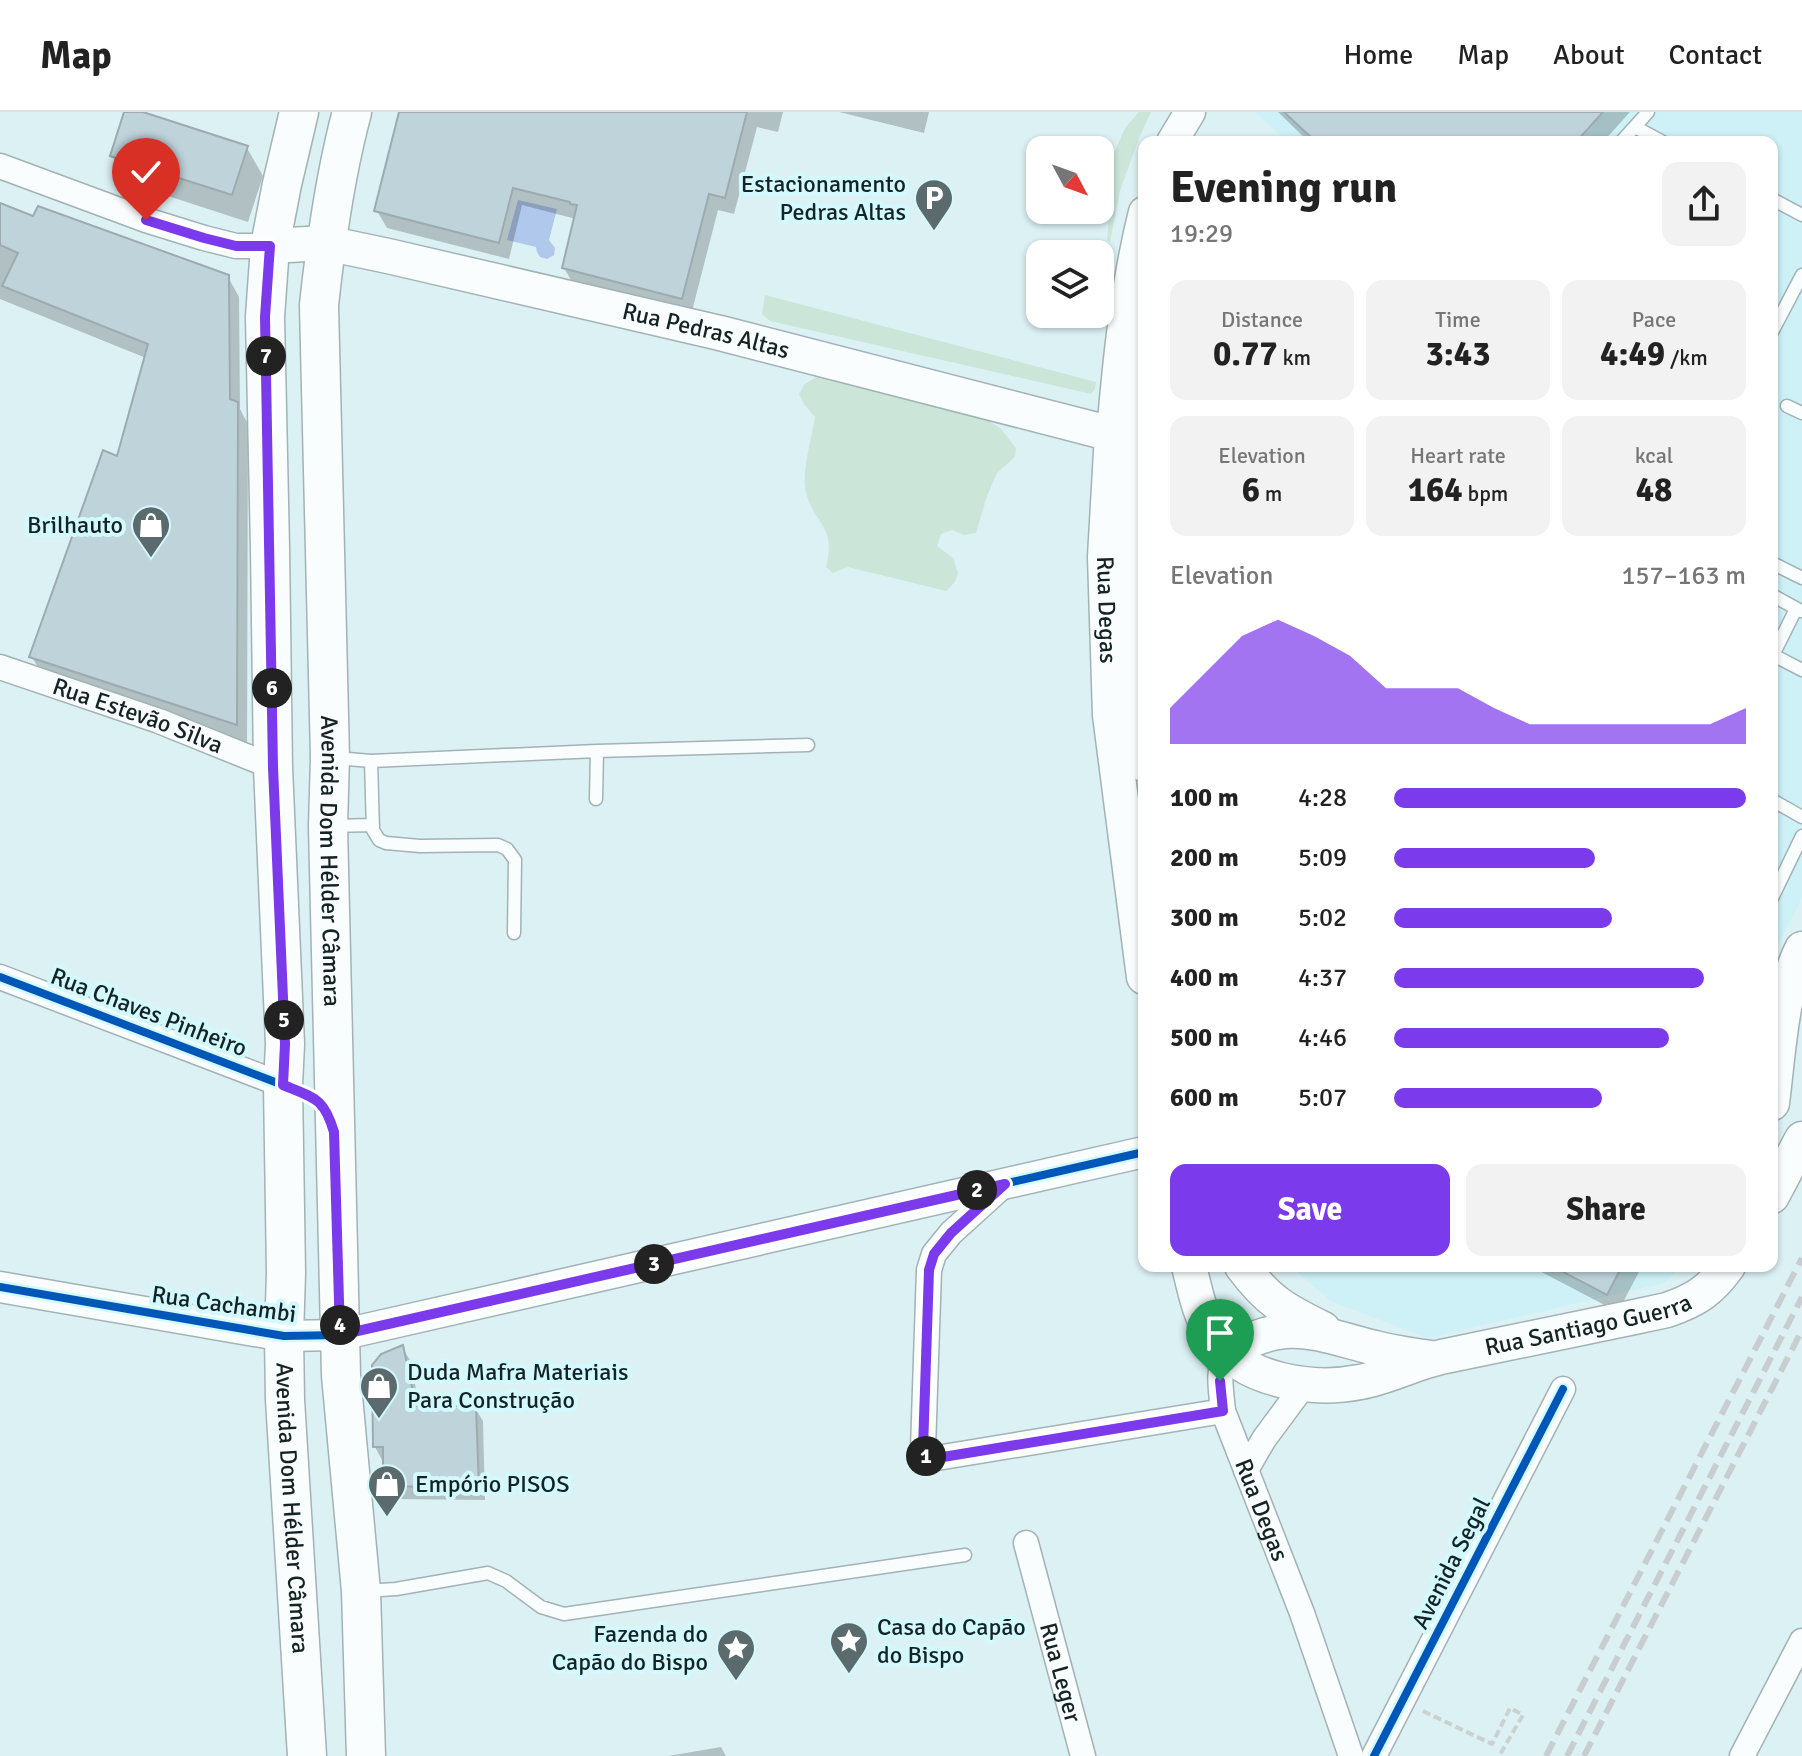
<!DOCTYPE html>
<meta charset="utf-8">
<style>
:root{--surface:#fff;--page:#f2f2f2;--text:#222;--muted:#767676;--line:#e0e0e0;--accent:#7c3aed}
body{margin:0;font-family:Signika,sans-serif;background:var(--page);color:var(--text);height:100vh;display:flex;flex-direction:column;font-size:30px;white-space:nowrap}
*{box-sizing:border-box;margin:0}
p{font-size:26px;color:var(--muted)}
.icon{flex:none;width:44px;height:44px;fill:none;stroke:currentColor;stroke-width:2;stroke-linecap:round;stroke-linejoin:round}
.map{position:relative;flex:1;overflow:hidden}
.details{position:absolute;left:1138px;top:24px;width:640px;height:1136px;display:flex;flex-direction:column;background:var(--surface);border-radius:16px;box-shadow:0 2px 6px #0004}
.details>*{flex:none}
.needle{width:52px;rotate:131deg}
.controls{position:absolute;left:1026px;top:24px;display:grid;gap:16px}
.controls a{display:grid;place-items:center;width:88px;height:88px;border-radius:16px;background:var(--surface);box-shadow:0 2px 6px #0004;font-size:40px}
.pin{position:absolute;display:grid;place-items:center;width:68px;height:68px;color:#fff;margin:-82px -34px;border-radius:50% 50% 50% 0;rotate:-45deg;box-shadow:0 0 8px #0007}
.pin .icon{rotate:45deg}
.km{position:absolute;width:40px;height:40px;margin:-20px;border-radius:50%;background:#222;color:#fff;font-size:22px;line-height:40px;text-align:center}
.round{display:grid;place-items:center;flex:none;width:84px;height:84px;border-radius:16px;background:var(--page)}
.overview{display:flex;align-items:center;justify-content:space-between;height:136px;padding:0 32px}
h1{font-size:44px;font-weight:700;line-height:60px}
.metrics{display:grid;grid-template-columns:repeat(3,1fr);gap:12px;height:136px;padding:8px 32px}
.metrics div{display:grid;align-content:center;border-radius:16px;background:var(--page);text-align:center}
.metrics b{font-size:34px;font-weight:700}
.metrics small{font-size:22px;font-weight:400}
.metrics p{font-size:22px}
.chart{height:224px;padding:16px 32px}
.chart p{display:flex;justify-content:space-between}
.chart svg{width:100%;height:144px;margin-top:8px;fill:var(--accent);opacity:.7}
.action{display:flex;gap:16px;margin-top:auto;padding:16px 32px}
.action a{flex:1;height:92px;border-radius:16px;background:var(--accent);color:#fff;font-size:32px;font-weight:700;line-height:92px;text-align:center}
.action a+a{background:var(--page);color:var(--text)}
ul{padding:0 32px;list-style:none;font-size:26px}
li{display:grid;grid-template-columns:128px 96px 1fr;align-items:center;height:60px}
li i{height:20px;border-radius:10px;background:var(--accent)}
header{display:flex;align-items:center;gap:48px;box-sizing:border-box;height:112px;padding:0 40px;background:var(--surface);border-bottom:2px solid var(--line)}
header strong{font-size:38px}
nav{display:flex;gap:44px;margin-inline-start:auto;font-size:28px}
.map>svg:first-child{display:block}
.built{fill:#cdf1f6}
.green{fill:#cbe5d9}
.water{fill:#afc8ec}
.shadow{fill:#0003}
.building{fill:#bfd3db;stroke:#9dabb0;stroke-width:2}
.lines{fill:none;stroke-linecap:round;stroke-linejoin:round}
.service-casing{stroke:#a2b2b5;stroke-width:15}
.minor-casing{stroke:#a2b2b5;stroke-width:27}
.tertiary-casing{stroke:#a2b2b5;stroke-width:33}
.secondary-casing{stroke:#a2b2b5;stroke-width:37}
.primary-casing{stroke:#a2b2b5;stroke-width:41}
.path{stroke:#cbd1d1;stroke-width:4;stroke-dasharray:8 4;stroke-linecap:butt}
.service{stroke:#fafdfd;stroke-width:12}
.minor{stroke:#fafdfd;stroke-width:24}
.tertiary{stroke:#fafdfd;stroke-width:30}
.secondary{stroke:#fafdfd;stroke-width:34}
.primary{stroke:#fafdfd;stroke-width:38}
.rail{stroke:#c8cdcf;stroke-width:6;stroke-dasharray:16 8;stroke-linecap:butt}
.cycleway-casing{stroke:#d2f9fe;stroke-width:13}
.cycleway{stroke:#0057b8;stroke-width:8}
.route-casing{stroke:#fff;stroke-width:16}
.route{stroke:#7c3aed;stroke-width:10}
.labels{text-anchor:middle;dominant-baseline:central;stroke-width:8;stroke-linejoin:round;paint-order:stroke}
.poi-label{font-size:24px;fill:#152325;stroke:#d2f9fe;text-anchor:end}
.street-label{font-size:24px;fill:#152325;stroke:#d2f9fe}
</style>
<header>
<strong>Map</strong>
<nav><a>Home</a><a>Map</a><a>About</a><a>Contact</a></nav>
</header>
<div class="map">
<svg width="1802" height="1644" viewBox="0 0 1802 1644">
<rect width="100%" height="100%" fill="#dcf1f4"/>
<path class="built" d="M1255 0H1802V786L1772 844V30H1288Z
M1290 1154H1683L1664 1171 1427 1226 1331 1189Z"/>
<path class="green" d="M1139 0H1151L1139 26 1120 79 1110 130 1107 129 1114 41 1125 16Z
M765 183 1096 270 1095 277 1091 282 1087 281 770 209 762 202Z
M819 263 847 267 857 274 973 300 1000 316 1016 336 1015 345 997 361 987 384 976 421 964 423 952 418 941 422 937 434 953 446 958 461 955 470 946 479 848 455 833 461 826 455C837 413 814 413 806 380 801 360 812 326 815 305L804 292 799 282 804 273Z"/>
<path class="water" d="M518 88 557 97 549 128 555 136 554 143 547 147 540 145 537 140 536 135 507 128Z"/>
<path class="shadow" d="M126 0H136L247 36 263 64 248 110 128 71 112 43Z
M402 0H783L778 20 757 15 734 102 718 98 691 203 574 173 564 156 576 107 522 93 509 147 387 116 377 99Z
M839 0H929L924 21Z
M1278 0H1630L1603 30H1309Z
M0 97 228 165 239 185 240 297 248 312 247 631 43 564 32 545 118 346 146 246 0 187Z
M1530 1154H1642L1618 1200Z
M402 1236 410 1248 420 1296H475L483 1309 485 1388 392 1387 385 1374V1347L382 1348 375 1335Z
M721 1635 726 1644H668Z"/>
<path class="building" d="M124 0H143L248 34 232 83 110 44Z
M399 0H747L725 86 709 82 682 187 562 156 577 93 570 92V90L513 76 499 131 374 99Z
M1284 0H1603L1576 30H1316Z
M0 91 33 104 38 94 229 163 230 287 238 290 237 613 29 545 103 338 117 344 148 232 2 174 18 141 0 133Z
M1552 1154H1622L1607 1183Z
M403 1233 416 1294H476L479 1376 383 1374V1335H373L372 1253 381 1242Z"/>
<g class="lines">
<g class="service-casing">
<path id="service" d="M1635 15 1663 30
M1621 30 1648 0
M1772 87 1802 103
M1772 220 1802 163
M1787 294 1802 301
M1772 451 1802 466
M1772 483 1801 499
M1796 497 1773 543 1802 558
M336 646 371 649 597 639 808 633
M371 649 373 718 379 728 386 731 420 734 498 733 507 737 515 748 514 821
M596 687 597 639
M1772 688 1802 705
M331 714 373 713
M1772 786 1802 724
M364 1479 396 1477 488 1461 506 1469 541 1495 564 1502 965 1443"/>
</g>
<g class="minor-casing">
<g id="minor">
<path d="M0 54 146 108 204 126 236 134H270"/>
<path id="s1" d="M0 555 159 609 273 655"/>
<path d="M0 865 283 973"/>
<path d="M1005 1072 951 1121 934 1142 929 1158 923 1337 925 1344 930 1346H937L1223 1299"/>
<path id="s2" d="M1226 1240C1217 1261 1221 1276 1223 1299L1302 1501 1351 1644"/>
<path d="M1246 1358 1264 1327 1304 1273"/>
<path id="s3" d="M1026 1431 1083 1644"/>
<path d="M1374 1644 1563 1277"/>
<path d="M1742 1644 1802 1529"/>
</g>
</g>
<g class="tertiary-casing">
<path id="tertiary" d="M1172 30 1190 0
M1112 322C1118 248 1126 172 1144 100
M1137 330 1139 276 1138 219
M0 1175 284 1224 340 1223 1144 1040"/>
</g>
<g class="secondary-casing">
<g id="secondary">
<path id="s4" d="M270 134 326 131 388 144 720 221 1112 322 1137 330"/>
<path id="s5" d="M1112 322 1105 445 1110 603 1144 865"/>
<path d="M1137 330C1131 417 1124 504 1134 591 1136 612 1141 632 1144 652"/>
<path d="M1772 991C1778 944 1781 879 1802 837"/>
<path d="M1772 1084 1802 1027"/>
<path id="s6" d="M1189 1154C1195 1179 1200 1206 1216 1228 1245 1270 1314 1279 1360 1270 1388 1265 1414 1251 1441 1245 1517 1229 1592 1214 1667 1198 1696 1188 1710 1179 1728 1154"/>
<path d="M1242 1154C1268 1189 1284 1198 1323 1217"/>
<path d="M1226 1240C1288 1205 1312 1220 1375 1236 1393 1241 1412 1243 1430 1246"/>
</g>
</g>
<g class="primary-casing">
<g id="primary">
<path id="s7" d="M299 0 282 72 270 134 265 205 270 436 273 655 285 932 283 973 286 1161 284 1224 285 1288 307 1644"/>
<path id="s8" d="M352 0C335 63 326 128 319 193L330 645 328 714 341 1263 361 1479 366 1644"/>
</g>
</g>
<path class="path" d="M1423 1599 1492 1632 1510 1596 1523 1603 1499 1644"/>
<use href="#service" class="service"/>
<use href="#minor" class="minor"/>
<use href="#tertiary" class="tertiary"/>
<use href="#secondary" class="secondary"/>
<use href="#primary" class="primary"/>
<path class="rail" d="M1546 1644 1802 1146
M1567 1644 1802 1185
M1584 1644 1802 1218"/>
<g class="cycleway-casing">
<path id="cycleway" d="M0 865 283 973
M1005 1072 951 1121 934 1142 929 1158 923 1337 925 1344 930 1346H937L1223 1299
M0 1175 284 1224 340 1223 1144 1040
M1374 1644 1563 1277"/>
</g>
<use href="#cycleway" class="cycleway"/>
</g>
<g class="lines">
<g class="route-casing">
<path id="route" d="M146 108 204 126 236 134H270L265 205 273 655 285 932 283 973C315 986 324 986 334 1020L340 1223 1005 1072 951 1121 934 1142 929 1158 923 1337 925 1344 930 1346H937L1223 1299 1220 1269"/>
</g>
<use href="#route" class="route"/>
</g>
<defs>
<g id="parking-pin" transform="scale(2)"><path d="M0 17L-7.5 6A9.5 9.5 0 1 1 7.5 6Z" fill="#5b6b6d" stroke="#d2f9fe"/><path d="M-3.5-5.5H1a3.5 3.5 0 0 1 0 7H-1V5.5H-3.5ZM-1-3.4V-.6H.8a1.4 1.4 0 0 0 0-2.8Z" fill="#fff"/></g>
<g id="shop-pin" transform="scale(2)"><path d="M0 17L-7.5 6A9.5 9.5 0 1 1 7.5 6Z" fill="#5b6b6d" stroke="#d2f9fe"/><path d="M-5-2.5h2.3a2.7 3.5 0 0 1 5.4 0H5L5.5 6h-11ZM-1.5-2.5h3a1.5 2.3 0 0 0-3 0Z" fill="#fff"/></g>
<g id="sight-pin" transform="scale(2)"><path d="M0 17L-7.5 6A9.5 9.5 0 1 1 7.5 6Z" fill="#5b6b6d" stroke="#d2f9fe"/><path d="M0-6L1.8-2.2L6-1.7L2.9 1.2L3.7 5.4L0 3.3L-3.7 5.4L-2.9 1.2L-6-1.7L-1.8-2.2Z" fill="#fff"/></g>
</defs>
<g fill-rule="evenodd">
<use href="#parking-pin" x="934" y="86"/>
<use href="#shop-pin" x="151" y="413"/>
<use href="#shop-pin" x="379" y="1274"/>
<use href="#shop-pin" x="387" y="1372"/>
<use href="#sight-pin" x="849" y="1529"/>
<use href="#sight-pin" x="736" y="1536"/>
</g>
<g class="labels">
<g class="poi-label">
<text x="906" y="72">Estacionamento<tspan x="906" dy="28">Pedras Altas</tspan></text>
<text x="123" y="413">Brilhauto</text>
<text x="407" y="1260" text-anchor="start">Duda Mafra Materiais<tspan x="407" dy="28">Para Construção</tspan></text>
<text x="415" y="1372" text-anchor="start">Empório PISOS</text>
<text x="877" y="1515" text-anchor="start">Casa do Capão<tspan x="877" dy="28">do Bispo</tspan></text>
<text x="708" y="1522">Fazenda do<tspan x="708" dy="28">Capão do Bispo</tspan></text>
</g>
<g class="street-label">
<text stroke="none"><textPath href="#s4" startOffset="446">Rua Pedras Altas</textPath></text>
<text stroke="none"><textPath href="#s5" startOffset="176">Rua Degas</textPath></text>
<text stroke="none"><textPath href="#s1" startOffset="146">Rua Estevão Silva</textPath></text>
<text stroke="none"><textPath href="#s8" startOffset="752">Avenida Dom Hélder Câmara</textPath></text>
<text transform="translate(149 900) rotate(21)">Rua Chaves Pinheiro</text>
<text transform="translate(224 1192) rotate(8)">Rua Cachambi</text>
<text stroke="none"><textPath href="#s6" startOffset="472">Rua Santiago Guerra</textPath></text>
<text stroke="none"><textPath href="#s7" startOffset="1400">Avenida Dom Hélder Câmara</textPath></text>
<text stroke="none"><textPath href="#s2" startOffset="166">Rua Degas</textPath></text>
<text transform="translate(1451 1451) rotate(-63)">Avenida Segal</text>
<text stroke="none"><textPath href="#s3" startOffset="134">Rua Leger</textPath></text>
</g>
</g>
</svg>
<div class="controls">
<a><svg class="needle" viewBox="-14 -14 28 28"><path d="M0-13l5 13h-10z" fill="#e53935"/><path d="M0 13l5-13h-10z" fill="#767676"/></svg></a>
<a><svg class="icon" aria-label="layers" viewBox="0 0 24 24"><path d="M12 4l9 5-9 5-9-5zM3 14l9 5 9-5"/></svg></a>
</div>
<div class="pin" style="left:1220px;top:1269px;background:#1e9e55"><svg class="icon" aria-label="arrive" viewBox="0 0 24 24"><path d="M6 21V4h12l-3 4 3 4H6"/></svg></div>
<div class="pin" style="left:146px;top:108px;background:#d93025"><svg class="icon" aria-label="check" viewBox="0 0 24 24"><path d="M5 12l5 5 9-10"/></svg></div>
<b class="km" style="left:926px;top:1344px">1</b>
<b class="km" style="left:977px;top:1078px">2</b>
<b class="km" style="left:654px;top:1152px">3</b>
<b class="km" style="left:340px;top:1213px">4</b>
<b class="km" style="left:284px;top:908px">5</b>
<b class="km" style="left:272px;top:576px">6</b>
<b class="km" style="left:266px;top:244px">7</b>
<section class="details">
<div class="overview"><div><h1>Evening run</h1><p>19:29</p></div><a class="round"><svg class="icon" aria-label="share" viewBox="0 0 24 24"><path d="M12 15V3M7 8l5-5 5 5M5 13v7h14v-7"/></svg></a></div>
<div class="metrics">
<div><p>Distance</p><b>0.77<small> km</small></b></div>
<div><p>Time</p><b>3:43</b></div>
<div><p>Pace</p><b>4:49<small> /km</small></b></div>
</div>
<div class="metrics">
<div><p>Elevation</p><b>6<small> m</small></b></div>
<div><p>Heart rate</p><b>164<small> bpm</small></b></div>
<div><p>kcal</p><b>48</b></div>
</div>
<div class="chart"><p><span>Elevation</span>157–163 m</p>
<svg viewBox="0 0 160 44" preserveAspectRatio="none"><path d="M0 44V33L10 22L20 11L30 6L40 11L50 17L60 27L70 27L80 27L90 33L100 38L110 38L120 38L130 38L140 38L150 38L160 33V44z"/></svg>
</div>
<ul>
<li><b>100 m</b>4:28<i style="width:100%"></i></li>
<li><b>200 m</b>5:09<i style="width:57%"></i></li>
<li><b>300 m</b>5:02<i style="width:62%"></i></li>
<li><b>400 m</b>4:37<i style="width:88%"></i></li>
<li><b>500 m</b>4:46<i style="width:78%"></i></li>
<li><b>600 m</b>5:07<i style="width:59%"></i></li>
</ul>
<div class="action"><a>Save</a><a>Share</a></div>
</section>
</div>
